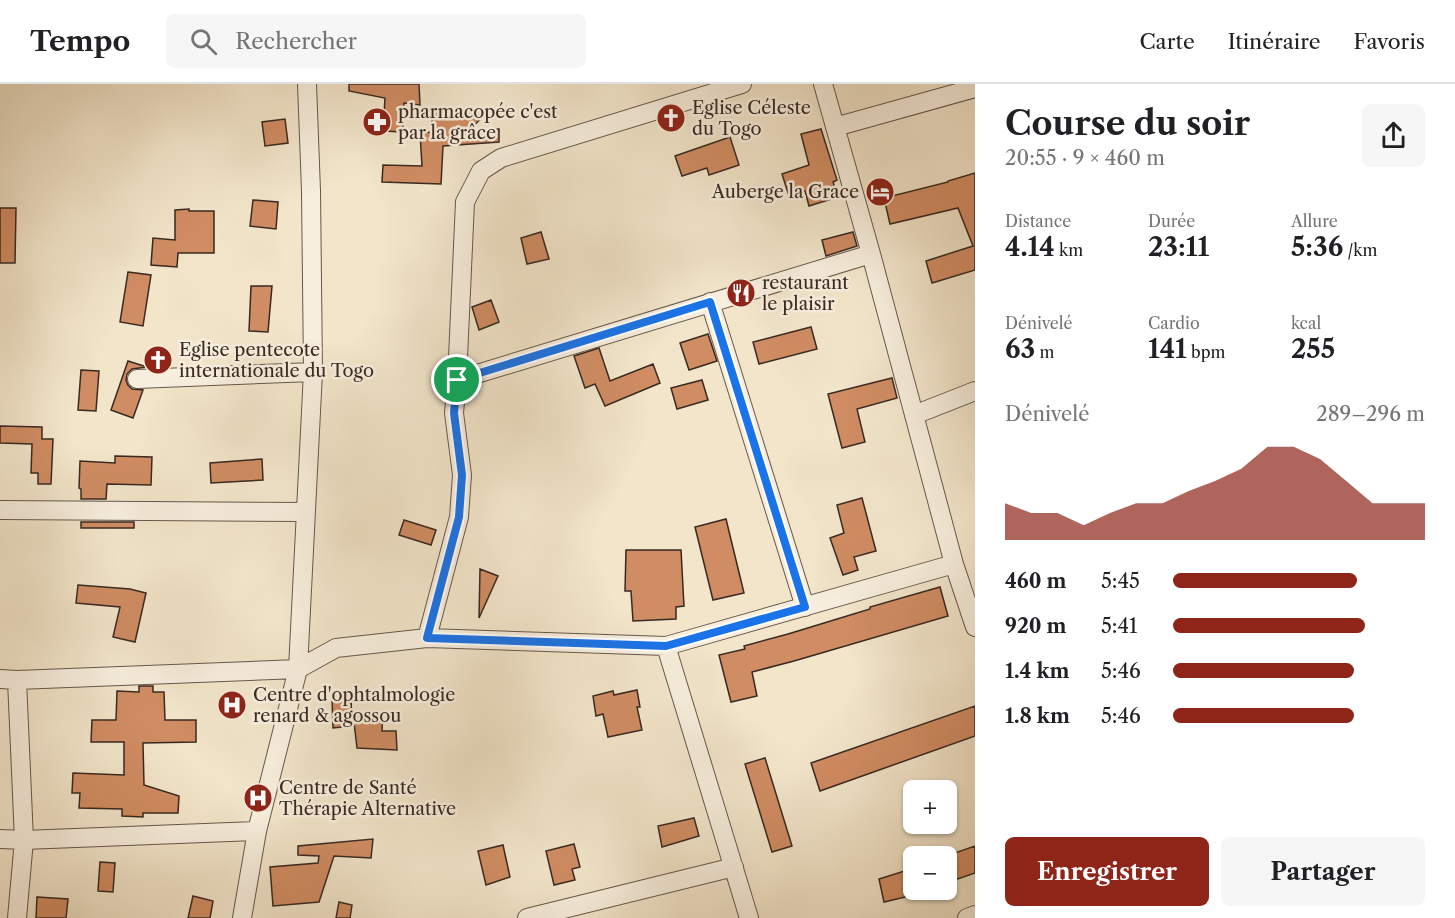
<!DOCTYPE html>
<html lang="fr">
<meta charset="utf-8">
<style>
:root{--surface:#fff;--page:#f6f6f6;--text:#202124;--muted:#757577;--line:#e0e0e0;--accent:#8f2418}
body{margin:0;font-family:"Libre Caslon Text",serif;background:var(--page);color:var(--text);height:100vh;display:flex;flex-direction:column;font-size:22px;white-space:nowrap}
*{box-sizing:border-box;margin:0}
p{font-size:20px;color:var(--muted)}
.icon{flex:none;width:33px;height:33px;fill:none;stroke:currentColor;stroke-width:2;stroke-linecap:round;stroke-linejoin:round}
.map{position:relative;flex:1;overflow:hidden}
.drawer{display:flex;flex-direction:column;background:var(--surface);width:480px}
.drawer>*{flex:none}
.controls{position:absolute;left:903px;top:696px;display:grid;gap:12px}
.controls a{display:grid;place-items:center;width:54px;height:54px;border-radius:9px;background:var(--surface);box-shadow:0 2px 4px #0004;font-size:30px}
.pin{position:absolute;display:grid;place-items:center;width:51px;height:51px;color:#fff;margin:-26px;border:3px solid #fff;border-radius:50%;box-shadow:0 2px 6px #0007}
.round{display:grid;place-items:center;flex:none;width:63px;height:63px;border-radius:9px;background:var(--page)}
.head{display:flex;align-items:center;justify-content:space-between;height:102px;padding:0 30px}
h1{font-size:33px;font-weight:800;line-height:45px}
.metrics{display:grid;grid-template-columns:repeat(3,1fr);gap:9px;height:102px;padding:6px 30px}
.metrics div{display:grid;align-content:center}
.metrics b{font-size:26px;font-weight:800}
.metrics small{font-size:16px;font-weight:400}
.metrics p{font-size:16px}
.chart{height:168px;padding:12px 30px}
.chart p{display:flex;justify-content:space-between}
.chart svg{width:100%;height:108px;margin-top:6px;fill:var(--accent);opacity:.7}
.cta{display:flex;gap:12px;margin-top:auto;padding:12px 30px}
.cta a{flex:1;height:69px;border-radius:9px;background:var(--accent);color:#fff;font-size:24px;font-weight:800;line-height:69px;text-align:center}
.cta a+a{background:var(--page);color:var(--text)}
ul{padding:0 30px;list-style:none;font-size:20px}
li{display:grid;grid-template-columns:96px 72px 1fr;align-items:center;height:45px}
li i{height:15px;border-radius:8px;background:var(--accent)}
header{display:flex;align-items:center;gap:36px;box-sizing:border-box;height:84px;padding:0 30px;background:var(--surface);border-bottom:2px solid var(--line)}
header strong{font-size:28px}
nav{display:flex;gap:33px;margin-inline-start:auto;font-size:21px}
.search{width:420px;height:54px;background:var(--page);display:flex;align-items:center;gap:15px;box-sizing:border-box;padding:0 21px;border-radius:9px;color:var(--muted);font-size:22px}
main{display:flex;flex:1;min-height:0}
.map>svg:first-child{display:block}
.building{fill:#d08c62;stroke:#382922;stroke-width:1.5}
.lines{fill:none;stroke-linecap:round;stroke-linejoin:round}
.street-casing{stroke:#66584c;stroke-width:20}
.street{stroke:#f7eedd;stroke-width:18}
.route-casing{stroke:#fff;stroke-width:12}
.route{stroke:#1a73e8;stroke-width:8}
.labels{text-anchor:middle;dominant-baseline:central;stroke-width:5;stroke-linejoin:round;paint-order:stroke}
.poi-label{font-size:18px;fill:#382922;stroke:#f7eedd;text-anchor:start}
</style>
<header>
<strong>Tempo</strong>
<div class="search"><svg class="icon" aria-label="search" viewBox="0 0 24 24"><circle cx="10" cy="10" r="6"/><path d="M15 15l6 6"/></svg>Rechercher</div>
<nav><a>Carte</a><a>Itinéraire</a><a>Favoris</a></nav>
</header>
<main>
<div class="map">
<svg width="975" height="834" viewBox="0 0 975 834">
<rect width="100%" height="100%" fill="#f2e5ca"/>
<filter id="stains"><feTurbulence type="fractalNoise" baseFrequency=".00333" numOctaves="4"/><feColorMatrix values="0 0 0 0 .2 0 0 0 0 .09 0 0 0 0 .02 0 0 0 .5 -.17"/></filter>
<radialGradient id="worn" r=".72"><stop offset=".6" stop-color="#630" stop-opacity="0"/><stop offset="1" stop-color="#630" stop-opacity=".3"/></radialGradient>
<path class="building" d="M349 0H419L420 21 404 19 403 48 383 47 385 14 349 7Z
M491 25 468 47 499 45V58L443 62 441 100 382 98 383 81 422 82 420 49 432 48V26Z
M285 35 288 59 265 62 262 38Z
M821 45 837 96 833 98 838 113 809 122 805 107 789 112 782 90 809 81 801 50Z
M730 53 739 81 709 91 707 84 682 92 675 72Z
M975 89V186L932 199 926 177 973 162 958 124 890 140 884 114 948 98V97Z
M253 116 278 118 276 145 250 142Z
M0 124H16L15 179H0Z
M189 125V127H214V169H178L177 183 151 181 153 154 175 156V126Z
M541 148 549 175 527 180 521 154Z
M853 148 857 162 826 172 822 156Z
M128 188 151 191 143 242 120 238Z
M251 202H272L268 248 249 247Z
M491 216 499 238 479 246 472 223Z
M811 243 817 265 759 280 753 258Z
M708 250 717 277 689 286 680 259Z
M599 264 610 297 653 280 660 299 605 322 595 300 585 304 574 272Z
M128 277 147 283 132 285 127 290 126 296 128 301 132 305 143 306 133 334 111 326Z
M81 286 99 287 96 327 78 326Z
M892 294 897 314 857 325 865 358 842 364 828 310Z
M702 296 708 316 677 325 671 304Z
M0 342 42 343V355H53L51 400H38V389H31L32 360 0 359Z
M115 372 152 373 151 401 107 400 106 415H81V405L79 404 80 377 115 379Z
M262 375 263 396 211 399 210 379Z
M862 414 876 467 854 473 858 486 843 491 830 454 844 449 837 421Z
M726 435 744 509 713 516 695 443Z
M404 436 436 446 431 461 399 451Z
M81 438H134V444H81Z
M626 466H681L684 522 676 523V535L633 537 631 507H625Z
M480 485 498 492 479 534Z
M78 501 130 505 146 509 135 558 113 553 120 523 76 519Z
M940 503 948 532 794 577 752 588 757 612 731 618 719 571 745 565 744 562 788 550 870 525V523Z
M139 602H153V608H164L165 636H196V658L143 659 144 701 179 712 178 729H143V733L122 732V725L79 724 80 709H72L73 689 124 691V658H91L92 636H116L117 607 139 608Z
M637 606 640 623H637L642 646 608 653 603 630 596 632 593 612 613 607 614 611Z
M351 614 352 642 333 644 332 615Z
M975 622V652L820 707 811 679Z
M383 629 382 647H396L397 666 357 664 353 630Z
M765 674 792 762 772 768 745 680Z
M694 734 699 752 662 763 658 742Z
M373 755 371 774 334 772 319 818 273 822 270 783 318 779 319 772 298 771V762Z
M574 760 580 783 572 785 575 796 554 801 546 767Z
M503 761 510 793 486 801 478 767Z
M975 762V789L946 799V772Z
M100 778 115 779 113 808 98 807Z
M914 784V811L884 818 879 795Z
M193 812 213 817 210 834H188Z
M37 813 68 815 66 834H36Z
M339 818 352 821 350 834H336Z"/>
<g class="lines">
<g class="street-casing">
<path id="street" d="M823 0 871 170 954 480 975 543
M835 43 975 4
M710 218 805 523
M137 295 313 288
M457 296 871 170
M914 331 975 307
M0 426 306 428
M427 554 459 433 462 391 454 329 457 296 465 118 481 87 501 74 742 0
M666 562 749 834
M0 595 17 596 298 585 336 564 427 554 666 562 954 480
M17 596 24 756 17 834
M0 755 24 756 257 747
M242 834 257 747 298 585 313 288 311 107 307 0
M527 834 734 783
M967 834 975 831"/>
</g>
<use href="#street" class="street"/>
</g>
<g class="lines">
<g class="route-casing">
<path id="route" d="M710 218 805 523 666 562 427 554 459 433 462 391 454 329 457 296Z"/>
</g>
<use href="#route" class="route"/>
</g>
<defs>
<g id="church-disc" transform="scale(1.5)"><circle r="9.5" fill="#8f2418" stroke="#f7eedd"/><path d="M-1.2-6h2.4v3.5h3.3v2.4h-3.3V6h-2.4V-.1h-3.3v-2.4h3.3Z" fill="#fff"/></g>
<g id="pharmacy-disc" transform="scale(1.5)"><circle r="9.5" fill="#8f2418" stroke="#f7eedd"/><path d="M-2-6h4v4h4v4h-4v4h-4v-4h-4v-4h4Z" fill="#fff"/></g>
<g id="hotel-disc" transform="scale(1.5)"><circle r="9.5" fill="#8f2418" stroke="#f7eedd"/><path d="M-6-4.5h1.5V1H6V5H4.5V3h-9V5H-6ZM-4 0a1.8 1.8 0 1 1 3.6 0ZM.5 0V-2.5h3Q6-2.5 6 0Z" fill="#fff"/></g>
<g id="restaurant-disc" transform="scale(1.5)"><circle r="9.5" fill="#8f2418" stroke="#f7eedd"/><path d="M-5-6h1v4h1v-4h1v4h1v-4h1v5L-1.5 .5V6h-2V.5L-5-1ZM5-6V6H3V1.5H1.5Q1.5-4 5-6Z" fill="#fff"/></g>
<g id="hospital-disc" transform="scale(1.5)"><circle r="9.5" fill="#8f2418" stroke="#f7eedd"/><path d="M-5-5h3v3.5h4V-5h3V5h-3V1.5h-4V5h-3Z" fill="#fff"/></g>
</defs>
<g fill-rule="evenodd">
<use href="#church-disc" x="671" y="34"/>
<use href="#pharmacy-disc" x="377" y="38"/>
<use href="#hotel-disc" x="880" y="108"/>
<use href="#restaurant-disc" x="741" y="209"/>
<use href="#church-disc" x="158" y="276"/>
<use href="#hospital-disc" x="232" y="621"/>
<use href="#hospital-disc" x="258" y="714"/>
</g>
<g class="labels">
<g class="poi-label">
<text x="692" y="24">Eglise Céleste<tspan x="692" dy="21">du Togo</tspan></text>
<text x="398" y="28">pharmacopée c'est<tspan x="398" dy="21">par la grâce</tspan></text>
<text x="859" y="108" text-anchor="end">Auberge la Grace</text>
<text x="762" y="199">restaurant<tspan x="762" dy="21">le plaisir</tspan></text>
<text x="179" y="266">Eglise pentecote<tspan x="179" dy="21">internationale du Togo</tspan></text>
<text x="253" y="611">Centre d'ophtalmologie<tspan x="253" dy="21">renard &amp; agossou</tspan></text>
<text x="279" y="704">Centre de Santé<tspan x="279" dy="21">Thérapie Alternative</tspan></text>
</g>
</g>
<rect width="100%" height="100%" filter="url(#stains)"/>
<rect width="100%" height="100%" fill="url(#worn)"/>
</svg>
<div class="controls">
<a>+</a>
<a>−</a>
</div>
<div class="pin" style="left:457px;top:296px;background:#1e9e55"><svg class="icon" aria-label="arrive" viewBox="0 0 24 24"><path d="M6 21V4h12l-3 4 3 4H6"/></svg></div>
</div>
<section class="drawer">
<div class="head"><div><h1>Course du soir</h1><p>20:55 · 9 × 460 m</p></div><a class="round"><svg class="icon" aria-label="share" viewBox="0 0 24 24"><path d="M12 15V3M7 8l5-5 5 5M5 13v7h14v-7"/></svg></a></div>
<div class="metrics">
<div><p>Distance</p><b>4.14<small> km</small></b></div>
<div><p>Durée</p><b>23:11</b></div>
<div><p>Allure</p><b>5:36<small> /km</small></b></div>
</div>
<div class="metrics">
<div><p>Dénivelé</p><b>63<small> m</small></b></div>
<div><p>Cardio</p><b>141<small> bpm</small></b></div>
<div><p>kcal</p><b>255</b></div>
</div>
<div class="chart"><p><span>Dénivelé</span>289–296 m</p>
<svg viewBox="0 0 160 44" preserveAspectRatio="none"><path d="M0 44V29L10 33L20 33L30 38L40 33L50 29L60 29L70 24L80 20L90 15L100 6L110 6L120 11L130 20L140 29L150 29L160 29V44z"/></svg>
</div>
<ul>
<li><b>460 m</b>5:45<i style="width:73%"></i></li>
<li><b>920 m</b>5:41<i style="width:76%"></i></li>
<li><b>1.4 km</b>5:46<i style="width:72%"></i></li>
<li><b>1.8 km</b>5:46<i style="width:72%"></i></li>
</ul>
<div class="cta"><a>Enregistrer</a><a>Partager</a></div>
</section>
</main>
